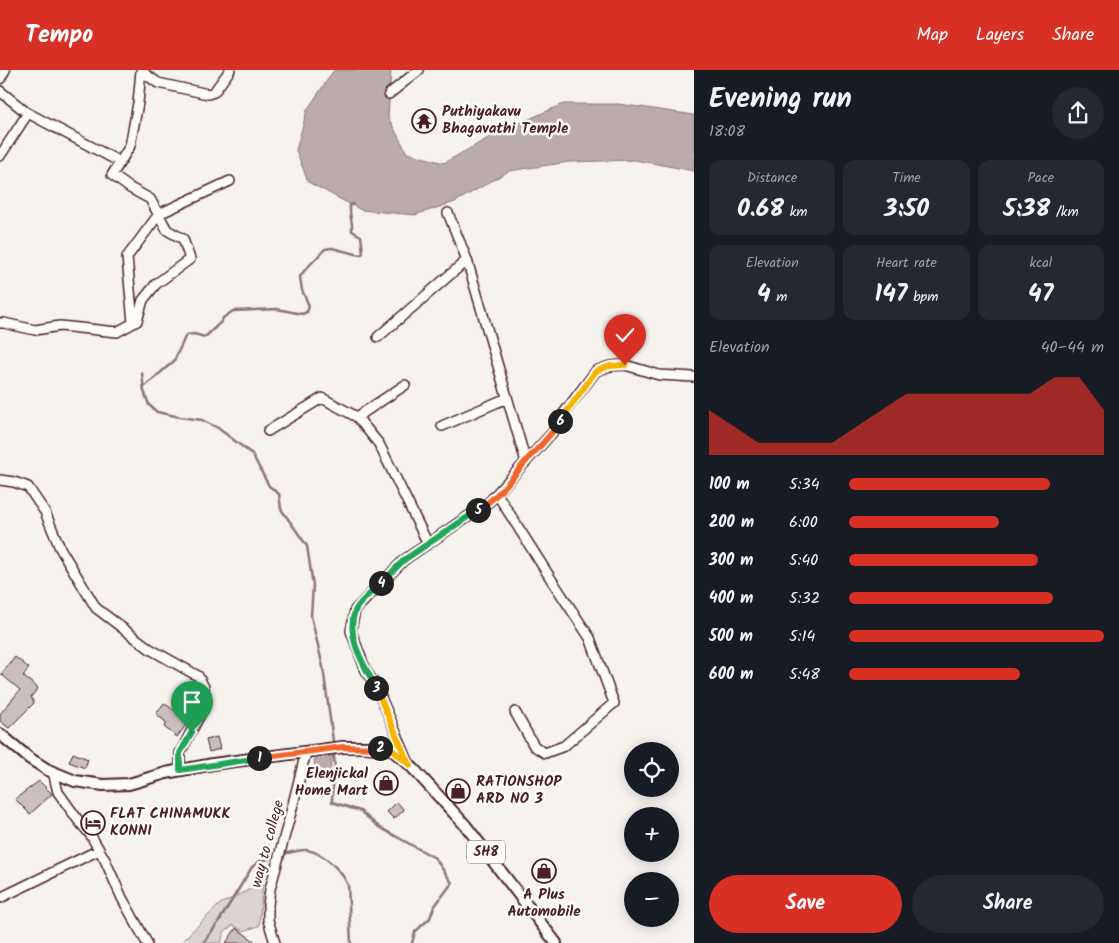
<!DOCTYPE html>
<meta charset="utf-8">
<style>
:root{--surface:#171b24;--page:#242831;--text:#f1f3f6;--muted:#9ea1a6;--accent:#d93025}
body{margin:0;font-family:Kalam,sans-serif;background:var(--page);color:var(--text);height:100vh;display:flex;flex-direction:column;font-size:19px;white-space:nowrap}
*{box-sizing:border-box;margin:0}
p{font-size:16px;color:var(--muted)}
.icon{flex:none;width:28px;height:28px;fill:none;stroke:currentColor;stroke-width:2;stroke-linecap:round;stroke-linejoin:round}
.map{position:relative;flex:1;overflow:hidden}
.drawer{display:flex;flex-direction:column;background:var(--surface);width:425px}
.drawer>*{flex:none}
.tools{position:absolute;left:624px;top:672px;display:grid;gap:10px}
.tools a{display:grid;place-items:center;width:55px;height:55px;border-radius:50%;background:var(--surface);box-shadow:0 2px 12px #0003;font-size:25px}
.pin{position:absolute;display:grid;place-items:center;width:42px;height:42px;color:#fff;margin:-51px -21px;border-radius:50% 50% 50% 0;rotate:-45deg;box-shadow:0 0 5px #0007}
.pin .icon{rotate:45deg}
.km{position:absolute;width:25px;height:25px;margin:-12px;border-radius:50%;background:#222;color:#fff;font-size:14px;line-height:25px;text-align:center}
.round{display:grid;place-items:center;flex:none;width:52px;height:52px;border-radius:26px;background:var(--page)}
.head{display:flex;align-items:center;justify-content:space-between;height:85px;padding:0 15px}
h1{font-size:28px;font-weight:600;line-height:38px}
.stats{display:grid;grid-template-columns:repeat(3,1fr);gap:8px;height:85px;padding:5px 15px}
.stats div{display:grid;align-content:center;border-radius:12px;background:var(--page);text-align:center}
.stats b{font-size:25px;font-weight:600}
.stats small{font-size:14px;font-weight:400}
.stats p{font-size:14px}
.chart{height:140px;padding:10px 15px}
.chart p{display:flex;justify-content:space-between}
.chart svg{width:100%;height:90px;margin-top:5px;fill:var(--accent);opacity:.7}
.primary-button{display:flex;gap:10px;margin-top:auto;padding:10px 15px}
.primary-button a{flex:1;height:58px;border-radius:30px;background:var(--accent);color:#fff;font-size:20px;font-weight:600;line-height:58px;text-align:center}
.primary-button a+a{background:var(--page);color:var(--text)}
ul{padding:0 15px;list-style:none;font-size:16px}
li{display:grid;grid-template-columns:80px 60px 1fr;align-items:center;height:38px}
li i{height:12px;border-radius:6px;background:var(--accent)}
header{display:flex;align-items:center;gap:30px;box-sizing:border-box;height:70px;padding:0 25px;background:var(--accent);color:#fff}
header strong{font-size:24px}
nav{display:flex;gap:28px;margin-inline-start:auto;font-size:18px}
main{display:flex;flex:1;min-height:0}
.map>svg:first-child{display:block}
.green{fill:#dcd4d2;stroke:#937a7e}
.water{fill:#bbabac;stroke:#8e7378}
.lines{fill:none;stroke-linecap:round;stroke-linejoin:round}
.stream{stroke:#8e7378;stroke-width:2.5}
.building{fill:#cbbfbe;stroke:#4a1f2b}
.minor-casing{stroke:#4a1f2b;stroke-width:12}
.major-casing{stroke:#4a1f2b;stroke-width:14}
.minor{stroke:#fdfcf7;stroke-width:9}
.major{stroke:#fdfcf7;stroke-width:10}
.split-1-casing{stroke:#fff;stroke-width:10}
.split-2-casing{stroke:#fff;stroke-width:10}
.split-3-casing{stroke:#fff;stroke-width:10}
.split-4-casing{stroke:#fff;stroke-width:10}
.split-5-casing{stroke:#fff;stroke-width:10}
.split-6-casing{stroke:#fff;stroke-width:10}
.split-7-casing{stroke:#fff;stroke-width:10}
.split-1{stroke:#22a559;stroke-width:6}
.split-2{stroke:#f0652b;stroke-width:6}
.split-3{stroke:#f5b400;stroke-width:6}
.split-4{stroke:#22a559;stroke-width:6}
.split-5{stroke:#22a559;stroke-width:6}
.split-6{stroke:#f0652b;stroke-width:6}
.split-7{stroke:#f5b400;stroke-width:6}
.labels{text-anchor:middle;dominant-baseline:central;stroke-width:5;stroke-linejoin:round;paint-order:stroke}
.shield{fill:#fdfcf7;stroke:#806168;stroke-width:1}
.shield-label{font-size:14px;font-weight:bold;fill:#4a1f2b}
.poi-label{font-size:15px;font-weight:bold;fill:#4a1f2b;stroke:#fdfcf7;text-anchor:start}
.street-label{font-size:15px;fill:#4a1f2b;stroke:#fdfcf7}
</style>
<header>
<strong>Tempo</strong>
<nav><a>Map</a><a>Layers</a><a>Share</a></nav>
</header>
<main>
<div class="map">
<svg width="694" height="873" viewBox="0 0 694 873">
<rect width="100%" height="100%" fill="#f6f3ef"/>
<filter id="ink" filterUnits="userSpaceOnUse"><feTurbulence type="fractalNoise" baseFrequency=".02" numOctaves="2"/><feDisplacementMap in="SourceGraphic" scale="10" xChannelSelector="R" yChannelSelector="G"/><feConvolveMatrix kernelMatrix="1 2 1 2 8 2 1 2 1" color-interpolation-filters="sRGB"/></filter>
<g filter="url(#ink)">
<path class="green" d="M263 810 259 856 243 861 233 855 224 862 221 873H180L220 834 247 821Z"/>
<path class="water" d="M334 0H391L388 47 407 83 444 93 497 63 563 34H619L694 45V101L635 90 569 92 509 101 455 132 415 145 361 140 308 112 296 80 307 40Z
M330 683 333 684 330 702 315 700 314 690 322 685 330 688Z"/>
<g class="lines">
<path class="stream" d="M142 303 144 321 149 335 157 342 180 347 202 350 218 358 252 384 269 416 279 424 281 439 307 476 313 515 311 546 323 597 333 671
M144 317 174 291 186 265 194 264 205 267 221 252 223 248 233 241 277 239 302 244 307 242 309 236 302 220 300 207 304 201 325 179 332 178 360 185 363 183 361 166 352 161C353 152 349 145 350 135L353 134
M334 685C336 701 332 716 332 732L360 741 379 757 435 788 452 813 434 837 430 848 415 862 412 873
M283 784C291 783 299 779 307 780 324 783 341 800 348 815L351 873
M203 873 218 853 252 797 260 791 276 787"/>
</g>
<path class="building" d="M15 587 29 598 23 606 38 618 31 627 34 633 9 658 0 651V644L20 620 1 604Z
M164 633 186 649 183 653 186 655 177 667 164 657 167 653 156 644Z
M217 667 220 679 209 682 206 670Z
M73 683 88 689 85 698 69 692Z
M39 711 52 724 30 744 15 729Z
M397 732 404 740 394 749 387 742Z
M236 858 257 873H226Z"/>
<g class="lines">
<g class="minor-casing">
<path id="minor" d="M0 9 5 0
M0 21 26 42 120 92
M389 24 419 0
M0 86 28 43
M448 143 467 190
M0 253H4L35 260 60 256 117 262 137 251 143 230 156 214 190 189 183 169 167 160 150 129 130 118 112 105 130 76 138 33 141 1 158 13 208 24 214 22 230 0
M133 253 127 187 159 144 230 111
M378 267 467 190 526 392
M357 347 405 315
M442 356 507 328
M268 361 322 328 357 347 379 374 428 474
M0 410 14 412 28 417 45 442 60 478 96 538 150 579 198 606 204 617 201 643 180 683V700
M497 424 551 509 590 568 614 633 564 676 545 683 534 676 515 642
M409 693 376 616 366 601 351 561 355 540 404 490 489 432 552 363 564 343 596 301 610 296 625 295 659 305 694 307
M53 702 58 722 78 750 90 764 105 790 122 828 147 873
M0 828 99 780
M275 873 268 850V835L270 819 290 746 306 682"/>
</g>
<g class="major-casing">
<path id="major" d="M0 664 29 688 48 700 75 711 103 715 129 714 166 703 213 694 343 677H365L391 679 410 695 466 756 556 873"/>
</g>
<use href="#minor" class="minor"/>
<use href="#major" class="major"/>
</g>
</g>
<g class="lines" filter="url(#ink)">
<g class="split-1-casing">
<path id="split-1" d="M192 662 180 683V700L259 688"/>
</g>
<g class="split-2-casing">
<path id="split-2" d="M259 688 343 677 380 678"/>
</g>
<g class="split-3-casing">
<path id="split-3" d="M376 618 406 688 410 695 391 679 380 678"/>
</g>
<g class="split-4-casing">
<path id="split-4" d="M376 618C365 596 345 567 355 541 358 533 375 519 381 513"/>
</g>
<g class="split-5-casing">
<path id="split-5" d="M381 513 404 490 478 440"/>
</g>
<g class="split-6-casing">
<path id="split-6" d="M478 440C498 427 512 408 527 390 539 377 551 366 560 351"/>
</g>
<g class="split-7-casing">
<path id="split-7" d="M560 351 596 301 610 296 625 295"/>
</g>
<use href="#split-1" class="split-1"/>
<use href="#split-2" class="split-2"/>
<use href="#split-3" class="split-3"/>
<use href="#split-4" class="split-4"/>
<use href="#split-5" class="split-5"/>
<use href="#split-6" class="split-6"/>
<use href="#split-7" class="split-7"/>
</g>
<defs>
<g id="temple-ring" transform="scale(1.25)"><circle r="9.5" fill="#fdfcf7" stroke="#4a1f2b" stroke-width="1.5"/><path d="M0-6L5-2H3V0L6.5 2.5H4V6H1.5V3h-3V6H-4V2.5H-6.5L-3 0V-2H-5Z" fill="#4a1f2b"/></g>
<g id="shop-ring" transform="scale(1.25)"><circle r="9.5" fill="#fdfcf7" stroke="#4a1f2b" stroke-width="1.5"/><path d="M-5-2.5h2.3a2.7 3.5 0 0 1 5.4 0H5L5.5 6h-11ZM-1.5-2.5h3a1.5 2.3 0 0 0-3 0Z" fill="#4a1f2b"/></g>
<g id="hotel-ring" transform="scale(1.25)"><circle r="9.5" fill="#fdfcf7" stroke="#4a1f2b" stroke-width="1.5"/><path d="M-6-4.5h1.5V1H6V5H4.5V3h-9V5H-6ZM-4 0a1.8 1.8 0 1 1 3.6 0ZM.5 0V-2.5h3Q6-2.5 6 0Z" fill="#4a1f2b"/></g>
</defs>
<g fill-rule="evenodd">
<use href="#temple-ring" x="424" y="51"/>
<use href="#shop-ring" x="386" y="713"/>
<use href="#shop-ring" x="458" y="721"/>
<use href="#hotel-ring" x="93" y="753"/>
<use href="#shop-ring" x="544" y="801"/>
</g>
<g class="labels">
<rect class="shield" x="467" y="770.5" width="38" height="23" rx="4"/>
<g class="shield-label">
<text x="486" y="782">SH8</text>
</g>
<g class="poi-label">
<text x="442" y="42">Puthiyakavu<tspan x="442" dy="17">Bhagavathi Temple</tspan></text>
<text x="368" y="704" text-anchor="end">Elenjickal<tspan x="368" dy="17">Home Mart</tspan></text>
<text x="476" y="712">RATIONSHOP<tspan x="476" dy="17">ARD NO 3</tspan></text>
<text x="110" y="744">FLAT CHINAMUKK<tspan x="110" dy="17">KONNI</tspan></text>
<text x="544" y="825" text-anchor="middle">A Plus<tspan x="544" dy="17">Automobile</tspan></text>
</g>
<g class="street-label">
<text transform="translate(268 774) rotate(-75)">way to college</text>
</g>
</g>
</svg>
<div class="tools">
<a><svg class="icon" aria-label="locate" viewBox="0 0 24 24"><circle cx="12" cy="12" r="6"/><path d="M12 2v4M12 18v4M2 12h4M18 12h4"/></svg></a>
<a>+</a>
<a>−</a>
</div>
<div class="pin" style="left:192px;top:662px;background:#1e9e55"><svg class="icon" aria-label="arrive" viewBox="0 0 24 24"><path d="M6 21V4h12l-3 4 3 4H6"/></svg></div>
<div class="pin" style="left:625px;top:295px;background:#d93025"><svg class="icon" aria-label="check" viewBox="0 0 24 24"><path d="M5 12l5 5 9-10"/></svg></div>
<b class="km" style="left:259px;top:688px">1</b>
<b class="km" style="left:380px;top:678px">2</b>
<b class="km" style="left:376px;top:618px">3</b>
<b class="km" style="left:381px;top:513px">4</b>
<b class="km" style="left:478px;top:440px">5</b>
<b class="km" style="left:560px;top:351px">6</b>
</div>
<section class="drawer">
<div class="head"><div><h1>Evening run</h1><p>18:08</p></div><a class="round"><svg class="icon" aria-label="share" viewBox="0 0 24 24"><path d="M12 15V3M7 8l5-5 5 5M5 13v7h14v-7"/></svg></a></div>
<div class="stats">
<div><p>Distance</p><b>0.68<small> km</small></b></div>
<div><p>Time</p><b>3:50</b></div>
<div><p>Pace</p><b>5:38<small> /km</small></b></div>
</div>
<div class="stats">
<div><p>Elevation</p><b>4<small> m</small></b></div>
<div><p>Heart rate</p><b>147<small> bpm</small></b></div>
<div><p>kcal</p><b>47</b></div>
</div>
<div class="chart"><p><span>Elevation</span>40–44 m</p>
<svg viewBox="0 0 160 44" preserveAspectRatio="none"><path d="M0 44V22L10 30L20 38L30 38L40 38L50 38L60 30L70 22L80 14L90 14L100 14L110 14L120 14L130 14L140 6L150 6L160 22V44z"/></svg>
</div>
<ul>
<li><b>100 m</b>5:34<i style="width:79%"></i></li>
<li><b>200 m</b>6:00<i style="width:59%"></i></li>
<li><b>300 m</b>5:40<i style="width:74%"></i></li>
<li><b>400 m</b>5:32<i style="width:80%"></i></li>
<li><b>500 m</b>5:14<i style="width:100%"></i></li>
<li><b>600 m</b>5:48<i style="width:67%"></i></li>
</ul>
<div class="primary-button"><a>Save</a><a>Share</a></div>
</section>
</main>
